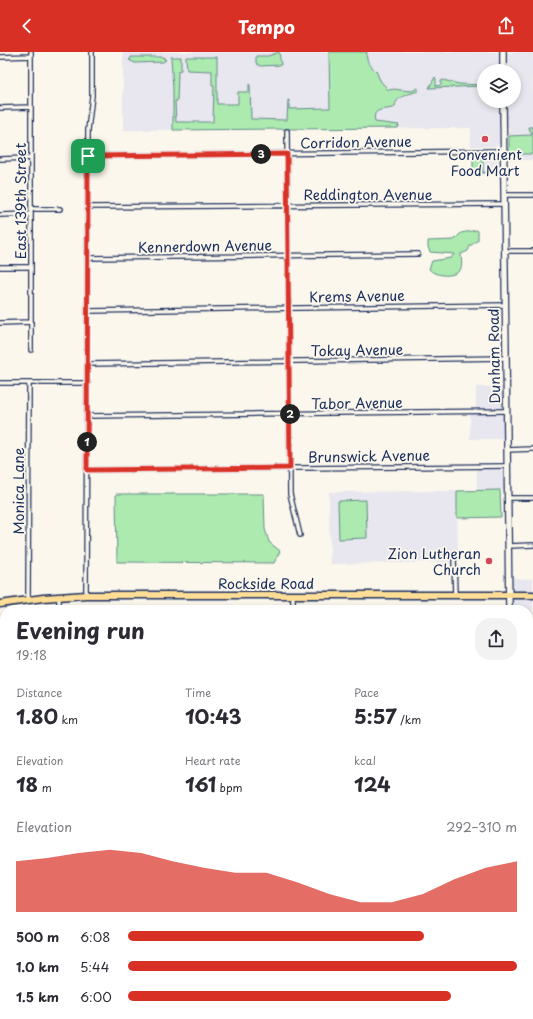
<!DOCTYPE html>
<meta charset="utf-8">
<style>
:root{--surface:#fff;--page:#f2f2f3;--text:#2b2b33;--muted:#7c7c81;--accent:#d93025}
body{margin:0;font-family:"Playpen Sans",sans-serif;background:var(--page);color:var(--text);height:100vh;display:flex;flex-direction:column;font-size:15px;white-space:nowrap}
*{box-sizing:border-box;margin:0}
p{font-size:13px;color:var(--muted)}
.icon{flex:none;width:22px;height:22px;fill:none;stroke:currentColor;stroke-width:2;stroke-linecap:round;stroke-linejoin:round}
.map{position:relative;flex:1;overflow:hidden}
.side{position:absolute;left:0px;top:553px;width:533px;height:414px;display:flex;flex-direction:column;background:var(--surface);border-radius:16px 16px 0 0;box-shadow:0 2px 6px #0003}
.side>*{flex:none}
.tools{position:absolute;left:477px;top:12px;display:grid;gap:8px}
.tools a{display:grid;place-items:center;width:44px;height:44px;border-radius:50%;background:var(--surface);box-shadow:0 2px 6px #0003;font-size:20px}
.pin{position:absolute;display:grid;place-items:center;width:34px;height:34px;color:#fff;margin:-17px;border-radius:8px;box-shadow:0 2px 6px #0006}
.km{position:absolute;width:20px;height:20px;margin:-10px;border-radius:50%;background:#222;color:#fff;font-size:11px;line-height:20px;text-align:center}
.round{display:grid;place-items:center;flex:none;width:42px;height:42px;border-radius:16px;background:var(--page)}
.headline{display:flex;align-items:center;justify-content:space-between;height:68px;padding:0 16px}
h1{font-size:22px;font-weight:700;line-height:30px}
.metrics{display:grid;grid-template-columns:repeat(3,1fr);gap:6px;height:68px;padding:4px 16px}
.metrics div{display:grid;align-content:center}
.metrics b{font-size:20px;font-weight:700}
.metrics small{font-size:11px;font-weight:400}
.metrics p{font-size:11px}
.chart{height:112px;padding:8px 16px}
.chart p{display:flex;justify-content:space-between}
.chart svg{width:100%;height:72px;margin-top:4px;fill:var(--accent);opacity:.7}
ul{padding:0 16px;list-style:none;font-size:13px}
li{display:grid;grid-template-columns:64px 48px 1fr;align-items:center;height:30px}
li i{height:10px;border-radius:5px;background:var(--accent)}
header{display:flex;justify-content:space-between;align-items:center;height:52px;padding:0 16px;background:var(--accent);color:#fff;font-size:18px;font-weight:700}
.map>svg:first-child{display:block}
.built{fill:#e8e6ee;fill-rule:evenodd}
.green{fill:#aceab0;stroke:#648c87}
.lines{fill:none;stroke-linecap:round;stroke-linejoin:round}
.street-casing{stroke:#1b2f5e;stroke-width:6}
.secondary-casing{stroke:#1b2f5e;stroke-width:8}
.primary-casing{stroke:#1b2f5e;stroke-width:9}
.street{stroke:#fbf7ec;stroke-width:3.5}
.secondary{stroke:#fbf7ec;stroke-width:5.5}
.primary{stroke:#fede96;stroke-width:6}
.route-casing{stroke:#fff;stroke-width:8}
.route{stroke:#d93025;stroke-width:5}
.poi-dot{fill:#d1495b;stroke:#fbf7ec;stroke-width:1.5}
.labels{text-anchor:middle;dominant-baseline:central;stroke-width:3.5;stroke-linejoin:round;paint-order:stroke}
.street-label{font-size:14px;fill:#1b2f5e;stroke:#fbf7ec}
.poi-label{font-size:14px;fill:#1b2f5e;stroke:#fbf7ec}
</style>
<header><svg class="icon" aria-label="back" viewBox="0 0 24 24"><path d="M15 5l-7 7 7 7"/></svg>Tempo<svg class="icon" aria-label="share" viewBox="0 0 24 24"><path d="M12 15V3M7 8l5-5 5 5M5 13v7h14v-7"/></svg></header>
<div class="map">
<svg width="533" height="967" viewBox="0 0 533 967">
<rect width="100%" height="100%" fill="#fbf7ec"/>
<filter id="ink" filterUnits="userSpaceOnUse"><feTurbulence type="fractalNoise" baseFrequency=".025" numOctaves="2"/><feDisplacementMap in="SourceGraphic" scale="8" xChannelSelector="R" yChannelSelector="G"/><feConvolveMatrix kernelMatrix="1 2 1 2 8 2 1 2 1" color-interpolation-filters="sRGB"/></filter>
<g filter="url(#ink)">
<path class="built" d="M123 0H533V108H509V75L499 76V92L493 95 471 94V76L123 78ZM484 19H514V49H484Z
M473 103H498L499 106V121H473Z
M476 335H507V387H470V359H476Z
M477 414H507L508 438 477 439Z
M457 439 458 510 330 512 329 440Z
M508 526 533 527V604L528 605V558H509Z"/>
<path class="green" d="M279 0 281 13 260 14 256 11V4H268Z
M329 0H367C365 9 370 13 376 19 378 22 378 25 380 28 382 32 386 34 388 38L395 37 400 38 412 39 418 36V39C410 42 395 44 395 55 387 59 371 54 375 70L399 73 398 76 173 78V37L171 5H181V18L178 19 177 49H175L176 70H213L214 33H212V19L187 18 186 5H217V52H238V40H249V32L250 33 251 67 287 68 288 48H289V57L330 56Z
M131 5H164V7L166 8 163 10 135 11 129 8 131 7Z
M435 25 436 27V34L441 33V29L443 28 459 32 484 33V34L429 36Z
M529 75H533V102H510L509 101V84L532 83V81L530 79Z
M473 103H481L483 110V120L491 121H473Z
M477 178 478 179V188L470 194 468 199 461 202C461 207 463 214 460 218 454 226 434 224 429 217L432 209 451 206 454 202 430 200 428 195V189L454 188 461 181Z
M500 438 501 465 457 466V439Z
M116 442H264L265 477 269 490 280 499 274 511 117 510Z
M366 448 367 486 339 487 338 449Z"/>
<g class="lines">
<g class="street-casing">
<path id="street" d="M0 5 31 4
M0 56 31 55
M287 79 290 442 300 483
M88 104 504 99
M0 107 31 106
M504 143H533
M88 155 505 152
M31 157H60
M0 163 31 162
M505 199H533
M88 206 418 202
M0 215H31
M88 259 506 253
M0 271 31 270
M31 298V0
M88 312 506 306
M0 331H88
M87 364 507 359
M507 398 533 397
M87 418 507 414
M508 446H533
M509 494 533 493
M454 506 455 544
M86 543 88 78 92 44V0
M293 544V558
M28 548 29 331
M59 558V544
M0 611 5 610
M528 638H533
M0 669 5 668
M528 718H533
M0 727 5 726
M0 783 5 775
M0 878 5 869
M0 963 5 955
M128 967V962"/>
</g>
<g class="secondary-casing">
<path id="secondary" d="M503 0V19
M503 49 509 558
M514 962 515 967"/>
</g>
<g class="primary-casing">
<path id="primary" d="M0 552 43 546 86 543H533"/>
</g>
<use href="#street" class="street"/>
<use href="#secondary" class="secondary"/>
<use href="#primary" class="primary"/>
</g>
</g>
<g class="lines" filter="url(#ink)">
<g class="route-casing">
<path id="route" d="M287 102 290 416 87 418 88 104Z"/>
</g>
<use href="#route" class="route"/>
</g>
<g class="poi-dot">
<circle cx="485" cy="87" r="4"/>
<circle cx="489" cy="509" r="4"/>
</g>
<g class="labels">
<g class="street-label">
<text transform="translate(356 90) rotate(-1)">Corridon Avenue</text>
<text x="368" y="142">Reddington Avenue</text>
<text transform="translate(20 149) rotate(-90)">East 139th Street</text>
<text transform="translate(205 194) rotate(-1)">Kennerdown Avenue</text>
<text transform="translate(357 244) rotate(-1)">Krems Avenue</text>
<text transform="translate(357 298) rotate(-1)">Tokay Avenue</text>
<text transform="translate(494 304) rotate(-91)">Dunham Road</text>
<text transform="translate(357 351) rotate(-1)">Tabor Avenue</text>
<text transform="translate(369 404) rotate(-1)">Brunswick Avenue</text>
<text transform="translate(18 439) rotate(-90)">Monica Lane</text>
<text x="266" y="531">Rockside Road</text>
</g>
<g class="poi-label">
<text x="485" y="102">Convenient<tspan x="485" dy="16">Food Mart</tspan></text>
<text x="481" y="501" text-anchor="end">Zion Lutheran<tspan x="481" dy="16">Church</tspan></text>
</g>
</g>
</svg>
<div class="tools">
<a><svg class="icon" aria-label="layers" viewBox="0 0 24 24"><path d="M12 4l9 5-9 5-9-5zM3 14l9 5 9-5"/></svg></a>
</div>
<div class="pin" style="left:88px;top:104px;background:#1e9e55"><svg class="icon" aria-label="arrive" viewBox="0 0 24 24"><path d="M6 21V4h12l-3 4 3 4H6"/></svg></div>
<b class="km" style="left:87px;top:390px">1</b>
<b class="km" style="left:290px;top:362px">2</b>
<b class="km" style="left:261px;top:102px">3</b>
<section class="side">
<div class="headline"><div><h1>Evening run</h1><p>19:18</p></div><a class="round"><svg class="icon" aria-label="share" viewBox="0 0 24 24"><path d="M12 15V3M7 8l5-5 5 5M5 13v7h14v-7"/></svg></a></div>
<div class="metrics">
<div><p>Distance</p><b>1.80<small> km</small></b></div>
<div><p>Time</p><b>10:43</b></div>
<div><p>Pace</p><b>5:57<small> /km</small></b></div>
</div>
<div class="metrics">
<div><p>Elevation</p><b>18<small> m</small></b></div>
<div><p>Heart rate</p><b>161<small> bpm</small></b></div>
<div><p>kcal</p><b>124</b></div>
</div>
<div class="chart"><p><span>Elevation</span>292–310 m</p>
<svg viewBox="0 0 160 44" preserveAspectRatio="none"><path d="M0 44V13L10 11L20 8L30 6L40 8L50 13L60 17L70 20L80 20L90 26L100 33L110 38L120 38L130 33L140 24L150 17L160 13V44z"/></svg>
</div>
<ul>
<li><b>500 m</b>6:08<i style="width:76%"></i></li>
<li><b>1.0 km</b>5:44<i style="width:100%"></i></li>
<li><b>1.5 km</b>6:00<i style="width:83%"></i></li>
</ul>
</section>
</div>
